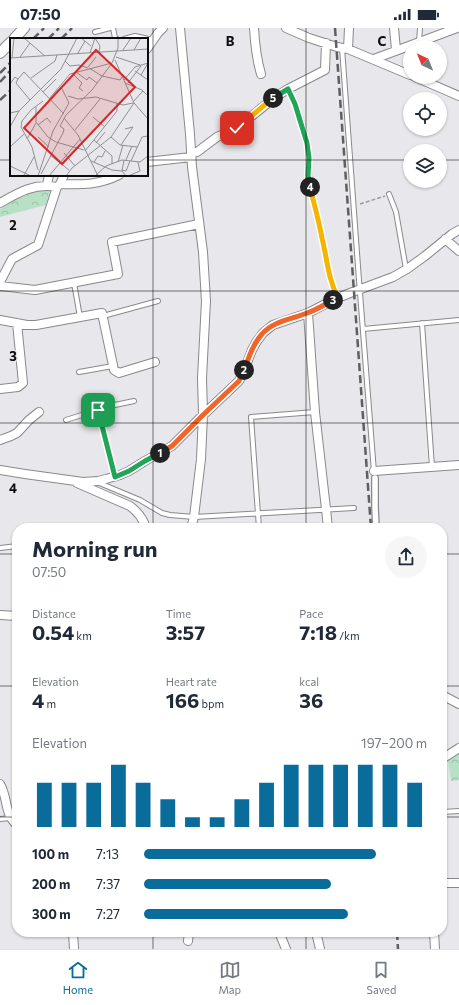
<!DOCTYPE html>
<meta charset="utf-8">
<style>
:root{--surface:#fff;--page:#f6f6f7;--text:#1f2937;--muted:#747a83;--line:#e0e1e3;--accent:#0a6c9a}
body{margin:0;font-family:Commissioner,sans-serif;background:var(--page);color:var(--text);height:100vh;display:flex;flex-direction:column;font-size:15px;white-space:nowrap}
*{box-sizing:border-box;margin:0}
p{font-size:13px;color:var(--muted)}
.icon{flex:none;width:22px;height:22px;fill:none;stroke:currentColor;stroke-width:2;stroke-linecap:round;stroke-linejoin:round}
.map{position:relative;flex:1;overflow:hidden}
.drawer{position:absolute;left:12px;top:495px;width:435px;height:414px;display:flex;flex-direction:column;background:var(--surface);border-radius:16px;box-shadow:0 1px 3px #0004}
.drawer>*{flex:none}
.needle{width:26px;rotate:317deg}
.buttons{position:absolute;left:403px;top:12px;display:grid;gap:8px}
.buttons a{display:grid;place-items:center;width:44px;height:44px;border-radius:50%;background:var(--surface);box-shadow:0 1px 3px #0004;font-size:20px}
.pin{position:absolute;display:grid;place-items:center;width:34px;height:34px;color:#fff;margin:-17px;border-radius:8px;box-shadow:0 2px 6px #0006}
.km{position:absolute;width:20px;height:20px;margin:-10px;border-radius:50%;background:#222;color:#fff;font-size:11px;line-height:20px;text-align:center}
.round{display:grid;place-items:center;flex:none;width:42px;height:42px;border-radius:21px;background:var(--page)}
.overview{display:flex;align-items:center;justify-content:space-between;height:68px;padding:0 20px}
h1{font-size:22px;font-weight:700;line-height:30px}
.metrics{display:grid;grid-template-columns:repeat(3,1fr);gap:6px;height:68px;padding:4px 20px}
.metrics div{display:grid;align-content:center}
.metrics b{font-size:20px;font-weight:700}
.metrics small{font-size:11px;font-weight:400}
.metrics p{font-size:11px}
.chart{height:112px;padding:8px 20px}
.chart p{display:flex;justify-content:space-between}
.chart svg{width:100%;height:72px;margin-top:4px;stroke:var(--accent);stroke-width:6}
ul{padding:0 20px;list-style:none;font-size:13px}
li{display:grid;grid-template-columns:64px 48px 1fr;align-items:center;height:30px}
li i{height:10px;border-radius:5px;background:var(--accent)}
.status{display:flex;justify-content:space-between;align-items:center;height:28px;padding:0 20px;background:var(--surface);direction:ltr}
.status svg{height:11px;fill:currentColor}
.tab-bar{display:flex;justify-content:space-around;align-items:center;height:56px;border-top:1px solid var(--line);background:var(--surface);font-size:11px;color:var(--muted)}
.tab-bar a{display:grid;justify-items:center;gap:2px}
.tab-bar .on{color:var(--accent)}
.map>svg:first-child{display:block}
.park{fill:url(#park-crowns)}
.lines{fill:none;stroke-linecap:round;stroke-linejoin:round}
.service-casing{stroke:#89898d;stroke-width:6}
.pedestrian-casing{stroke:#89898d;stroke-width:8}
.minor-casing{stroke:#89898d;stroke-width:10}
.tertiary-casing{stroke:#89898d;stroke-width:12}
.path{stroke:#9b9b9e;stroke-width:1.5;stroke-dasharray:4 2;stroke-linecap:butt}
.service{stroke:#fff;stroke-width:4}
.pedestrian{stroke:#fff;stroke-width:5.5}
.minor{stroke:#fff;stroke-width:8}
.tertiary{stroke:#fff;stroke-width:10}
.rail{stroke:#5f5f61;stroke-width:2.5;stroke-dasharray:8 4;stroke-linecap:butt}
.split-1-casing{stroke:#fff;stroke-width:8}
.split-2-casing{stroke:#fff;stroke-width:8}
.split-3-casing{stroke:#fff;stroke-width:8}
.split-4-casing{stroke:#fff;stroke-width:8}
.split-5-casing{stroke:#fff;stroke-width:8}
.split-6-casing{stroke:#fff;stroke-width:8}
.split-1{stroke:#22a559;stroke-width:5}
.split-2{stroke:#f0652b;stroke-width:5}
.split-3{stroke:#f0652b;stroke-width:5}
.split-4{stroke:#f5b400;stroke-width:5}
.split-5{stroke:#22a559;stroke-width:5}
.split-6{stroke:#f5b400;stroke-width:5}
.grid{fill:none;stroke:#0c0c0d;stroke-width:1;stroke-opacity:0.55}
.inset-road{fill:none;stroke:#909093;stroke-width:1}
.view{fill:#d62828;fill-opacity:0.15;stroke:#d62828;stroke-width:2}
.inset-edge{fill:none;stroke:#0c0c0d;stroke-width:2}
.grid-label{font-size:13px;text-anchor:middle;font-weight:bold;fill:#0c0c0d;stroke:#e8e8ec;stroke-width:3;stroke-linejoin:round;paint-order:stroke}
</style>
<div class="status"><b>07:50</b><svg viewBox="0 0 49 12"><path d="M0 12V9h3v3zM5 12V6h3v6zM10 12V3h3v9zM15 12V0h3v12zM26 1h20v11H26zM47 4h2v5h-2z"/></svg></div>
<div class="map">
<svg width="459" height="921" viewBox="0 0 459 921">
<defs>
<pattern id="park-crowns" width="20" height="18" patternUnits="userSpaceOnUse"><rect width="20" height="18" fill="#b7e1c4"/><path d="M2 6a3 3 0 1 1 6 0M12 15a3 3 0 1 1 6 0" fill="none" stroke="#9cc0a7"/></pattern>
</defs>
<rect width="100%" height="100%" fill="#e8e8ec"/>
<path class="park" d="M38 162H50L46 177 0 189V181L15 172Z
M459 726V752L451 753 448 733Z"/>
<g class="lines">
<g class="service-casing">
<path id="service" d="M113 0 115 10 117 11
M95 4 110 0
M124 11 135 8 153 12
M419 14 420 0
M342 20 359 252 374 444
M288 61C296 78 307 104 308 122 310 134 308 145 310 156 313 175 319 192 322 210 327 230 328 251 338 270
M389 166 396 184 406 241
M74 255 80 289
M103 288 158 273
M422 295 432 439
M363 301 459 292
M79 344 113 338
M98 382 115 448
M66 392 110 378 134 373
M97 454 140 472 162 485 170 487 194 489 354 480
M259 500 251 389 315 384
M0 520 17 518
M442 784 459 783
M0 791 10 790"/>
</g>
<g class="pedestrian-casing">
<path id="pedestrian" d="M375 450V479L376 500"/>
</g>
<g class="minor-casing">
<path id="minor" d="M180 0 190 106 192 139 203 224 206 273 202 350 203 387 201 431 194 489 191 500
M254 0C255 17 256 29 261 46
M286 0 309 10 337 19 348 21 410 47
M394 0 396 22
M147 21 158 5 163 0
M348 21 349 0
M374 31 457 0
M415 49 459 68
M191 125 197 124 217 109 237 100 274 70 288 61 325 42 326 15
M147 134 191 129
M60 156C82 157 99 157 119 147
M47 157 49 147
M0 175C19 164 34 155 57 159
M445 211 459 223
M0 254 12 231 38 217 57 159 60 156 64 147
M0 258 35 262 118 246 112 214 199 196
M308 285 315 384 326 481 328 500
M0 292 27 297H36L102 285 114 342 119 345 155 334
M0 361 18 359 23 355 17 295
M0 412 11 408 17 405 29 392 39 384
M0 442 25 446 83 454 98 453 106 451 120 447 129 443 145 433 172 418 203 387 239 353 243 345 252 322 257 313 263 305 273 297 308 285 335 271 350 265 393 249 407 241 425 228 452 206 459 202
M374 443 459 437
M77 455 130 478C138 484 143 490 146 500
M0 587 17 588
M442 667 459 676
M442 731 459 720
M0 756C8 769 4 786 17 797
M442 855H459
M73 904 74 921
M279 904 286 921
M316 904 320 921
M434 904 435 921
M188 913 189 904"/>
</g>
<g class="tertiary-casing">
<path id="tertiary" d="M14 11 24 0
M0 25 11 14"/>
</g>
<path class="path" d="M360 176 385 168"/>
<use href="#service" class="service"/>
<use href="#pedestrian" class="pedestrian"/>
<use href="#minor" class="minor"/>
<use href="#tertiary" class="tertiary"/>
<path class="rail" d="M335 0 371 500
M33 11 44 0
M48 11 59 0
M61 11 72 0
M0 45 11 34
M0 54 11 42
M0 72 11 62
M397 904 398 921"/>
</g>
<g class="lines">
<g class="split-1-casing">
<path id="split-1" d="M98 382 115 449 129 443 145 433 160 425"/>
</g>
<g class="split-2-casing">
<path id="split-2" d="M160 425 172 418 203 387 239 353 244 342"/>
</g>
<g class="split-3-casing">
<path id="split-3" d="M244 342C249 329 253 316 262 306 273 293 293 291 307 285 316 282 324 277 333 272"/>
</g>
<g class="split-4-casing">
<path id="split-4" d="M310 159C314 176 319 193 322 210 327 230 328 251 338 270L333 272"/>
</g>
<g class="split-5-casing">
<path id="split-5" d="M273 70 288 61 295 76 307 115 309 130 308 148 310 159"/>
</g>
<g class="split-6-casing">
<path id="split-6" d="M237 100 273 70"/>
</g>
<use href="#split-1" class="split-1"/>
<use href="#split-2" class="split-2"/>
<use href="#split-3" class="split-3"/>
<use href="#split-4" class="split-4"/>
<use href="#split-5" class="split-5"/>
<use href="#split-6" class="split-6"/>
</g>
<path class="grid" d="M153 0V500M306 0V500M0 132H11M147 132H410M440 132H459M0 263H459M0 395H459M0 526H17M442 526H459M0 658H17M442 658H459M0 789H17M442 789H459M153 904V921M306 904V921"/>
<g transform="translate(10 10)">
<rect width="138" height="138" fill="#e8e8ec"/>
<path class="inset-road" d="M14 0 35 18M71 0 81 8M85 0 90 8 89 14M113 12 121 0M124 12 131 0M68 15 75 3M80 15 85 0M10 19 20 5M106 19 130 27M0 20 138 11M2 20 4 0M105 22 124 65 138 81M55 23 60 28 69 27 78 30M78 29 86 19M79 30 92 38M125 33 138 42M66 34 77 42 79 39 87 45M62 35 72 45 69 50 73 53M131 37 138 25M92 38 110 42 112 39M21 40 45 23 47 17M8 41 14 34 54 76M114 42 125 29 138 25M115 45 132 52 138 58M118 45 131 28 129 27M0 46 5 39 8 41 6 45 20 62M33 54 46 41M58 58 68 61 86 59 113 67 123 65M39 61 60 36 102 25 108 10V0M123 64 133 53M26 69V84L38 99 46 104 74 112M0 75 9 73 51 31 67 0M83 79 95 89M54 80 68 97 88 138M28 87 37 80 41 85M0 89 9 73M65 92 90 61M28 99 39 109M101 99 110 107 127 109M17 101 26 85M84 102 102 118V126M86 105 95 94M111 107 123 89 115 91M0 109 14 96M75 113 107 73V65M54 115 65 128M40 117 59 132M114 122 112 133 116 138M116 122 122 108M81 123 102 132 112 133M121 123 132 99 138 98M84 124 88 118 92 119 95 113M108 124 113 107M0 128 21 138M28 132 22 109 11 89 12 83 21 72 33 63M112 132 116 133 120 123M31 136 53 95 54 91 50 88 56 77 82 52 102 25M14 137 24 119M28 138 43 93 59 65 51 49M39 138 70 101M56 138 62 130 101 99 124 65M85 138 96 128 112 122 130 124 138 118M118 138 130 133 128 124"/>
<path class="view" d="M86 12 125 49 52 126 14 90Z"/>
<rect width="138" height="138" class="inset-edge"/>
</g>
<g class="grid-label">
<text x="230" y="18">B</text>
<text x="382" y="18">C</text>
<text x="13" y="202">2</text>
<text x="13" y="333">3</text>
<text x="13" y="465">4</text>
</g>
</svg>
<div class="buttons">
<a><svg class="needle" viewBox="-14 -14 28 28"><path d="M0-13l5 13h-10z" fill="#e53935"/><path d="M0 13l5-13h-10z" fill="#747a83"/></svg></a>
<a><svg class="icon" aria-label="locate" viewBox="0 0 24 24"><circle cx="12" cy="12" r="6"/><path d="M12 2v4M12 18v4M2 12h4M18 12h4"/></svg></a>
<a><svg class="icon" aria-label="layers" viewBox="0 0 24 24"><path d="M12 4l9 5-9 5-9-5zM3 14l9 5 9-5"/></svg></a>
</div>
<div class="pin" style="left:98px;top:382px;background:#1e9e55"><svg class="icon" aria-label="arrive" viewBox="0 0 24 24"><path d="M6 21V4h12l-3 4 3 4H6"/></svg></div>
<div class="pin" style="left:237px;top:100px;background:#d93025"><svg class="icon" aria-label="check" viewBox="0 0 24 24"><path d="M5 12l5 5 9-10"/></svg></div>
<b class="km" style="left:160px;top:425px">1</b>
<b class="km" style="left:244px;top:342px">2</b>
<b class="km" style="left:333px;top:272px">3</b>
<b class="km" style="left:310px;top:159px">4</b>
<b class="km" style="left:273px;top:70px">5</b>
<section class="drawer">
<div class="overview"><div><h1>Morning run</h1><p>07:50</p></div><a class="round"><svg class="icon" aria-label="share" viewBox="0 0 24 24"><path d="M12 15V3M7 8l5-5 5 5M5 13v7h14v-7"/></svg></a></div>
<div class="metrics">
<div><p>Distance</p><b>0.54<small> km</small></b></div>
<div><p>Time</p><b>3:57</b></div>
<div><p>Pace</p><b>7:18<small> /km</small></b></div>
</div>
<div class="metrics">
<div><p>Elevation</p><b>4<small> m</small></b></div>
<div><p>Heart rate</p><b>166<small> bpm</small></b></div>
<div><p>kcal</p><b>36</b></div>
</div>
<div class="chart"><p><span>Elevation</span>197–200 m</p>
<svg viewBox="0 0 160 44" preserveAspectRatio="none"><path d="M5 44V17M15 44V17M25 44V17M35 44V6M45 44V17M55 44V27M65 44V38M75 44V38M85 44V27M95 44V17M105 44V6M115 44V6M125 44V6M135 44V6M145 44V6M155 44V17"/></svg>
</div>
<ul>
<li><b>100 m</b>7:13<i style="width:82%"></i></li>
<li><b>200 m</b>7:37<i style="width:66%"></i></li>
<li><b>300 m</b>7:27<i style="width:72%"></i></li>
</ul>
</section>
</div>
<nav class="tab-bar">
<a class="on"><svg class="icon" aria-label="home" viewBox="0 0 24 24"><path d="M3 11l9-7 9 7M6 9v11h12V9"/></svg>Home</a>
<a><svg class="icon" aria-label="map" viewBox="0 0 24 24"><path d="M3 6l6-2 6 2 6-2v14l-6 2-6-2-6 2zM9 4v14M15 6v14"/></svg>Map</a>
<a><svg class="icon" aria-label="saved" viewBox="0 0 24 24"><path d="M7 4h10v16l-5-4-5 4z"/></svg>Saved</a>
</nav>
